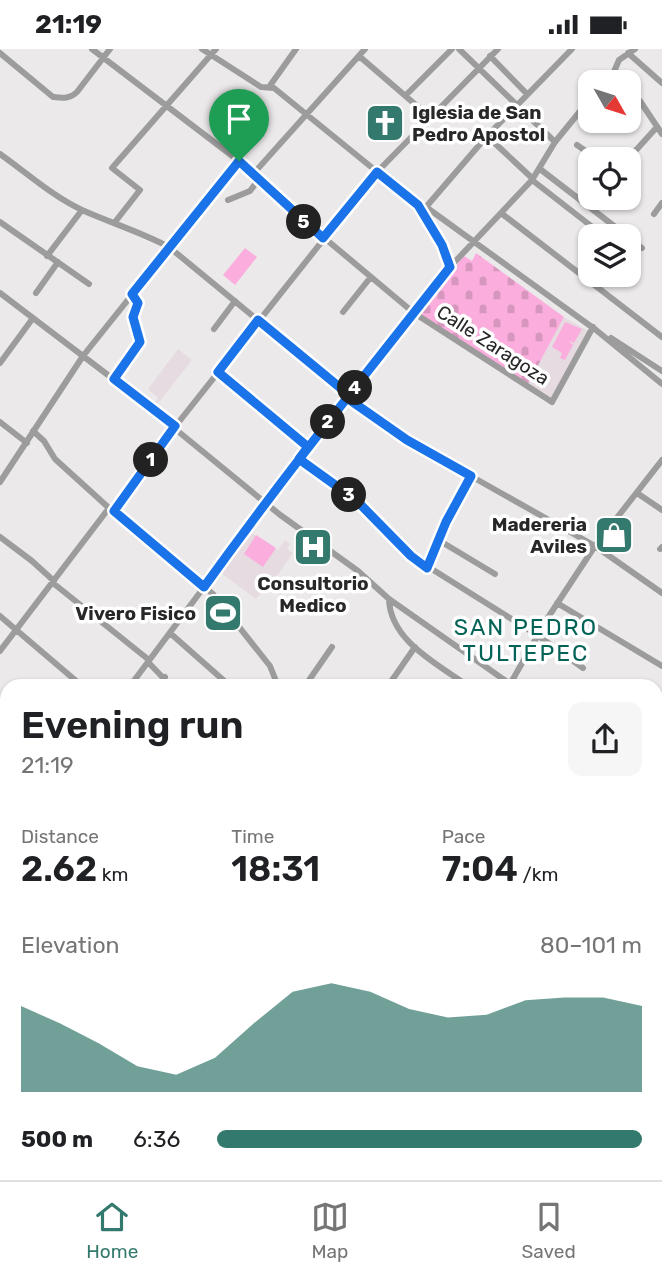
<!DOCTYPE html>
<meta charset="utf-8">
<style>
:root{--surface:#fff;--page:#f6f6f6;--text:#202124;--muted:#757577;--line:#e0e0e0;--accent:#34796d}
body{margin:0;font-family:Rubik,sans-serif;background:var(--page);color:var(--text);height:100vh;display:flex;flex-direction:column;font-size:26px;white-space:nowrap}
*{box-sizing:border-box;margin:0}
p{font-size:23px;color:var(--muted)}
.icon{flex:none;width:38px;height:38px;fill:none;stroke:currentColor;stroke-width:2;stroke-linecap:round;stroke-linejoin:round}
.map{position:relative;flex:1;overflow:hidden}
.panel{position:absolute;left:0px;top:630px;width:663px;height:502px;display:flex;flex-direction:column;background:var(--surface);border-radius:21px 21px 0 0;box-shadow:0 2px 5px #0004}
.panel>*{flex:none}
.needle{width:46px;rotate:129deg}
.tools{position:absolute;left:578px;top:21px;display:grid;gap:14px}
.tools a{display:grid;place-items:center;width:63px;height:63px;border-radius:14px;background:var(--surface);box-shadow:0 2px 5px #0004;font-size:35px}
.pin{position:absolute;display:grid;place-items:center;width:60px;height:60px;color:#fff;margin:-72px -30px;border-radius:50% 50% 50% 0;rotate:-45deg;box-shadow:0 0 7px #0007}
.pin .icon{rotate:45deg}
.km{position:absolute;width:35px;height:35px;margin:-18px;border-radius:50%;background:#222;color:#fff;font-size:19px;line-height:35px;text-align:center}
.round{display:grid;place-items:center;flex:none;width:74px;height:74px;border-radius:14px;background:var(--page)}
.summary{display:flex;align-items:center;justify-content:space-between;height:119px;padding:0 21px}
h1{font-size:38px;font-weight:600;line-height:52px}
.figures{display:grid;grid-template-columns:repeat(3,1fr);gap:10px;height:119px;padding:7px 21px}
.figures div{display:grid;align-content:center}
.figures b{font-size:35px;font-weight:600}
.figures small{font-size:19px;font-weight:400}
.figures p{font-size:19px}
.chart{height:196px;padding:14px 21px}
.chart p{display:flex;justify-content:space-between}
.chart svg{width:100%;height:126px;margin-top:7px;fill:var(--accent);opacity:.7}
ul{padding:0 21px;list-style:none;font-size:23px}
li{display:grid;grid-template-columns:112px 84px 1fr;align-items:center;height:52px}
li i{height:18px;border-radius:9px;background:var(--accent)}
.status{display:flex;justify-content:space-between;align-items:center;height:49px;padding:0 35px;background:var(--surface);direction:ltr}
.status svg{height:19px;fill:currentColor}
.menu{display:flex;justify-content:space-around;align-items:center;height:98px;border-top:2px solid var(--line);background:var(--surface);font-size:19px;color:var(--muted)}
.menu a{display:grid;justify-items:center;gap:4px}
.menu .on{color:var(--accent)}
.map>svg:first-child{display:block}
.built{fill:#e6dbe1}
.wetland{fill:url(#wetland-marsh)}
.cemetery{fill:url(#cemetery-stones)}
.green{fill:#fbaedd}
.water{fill:url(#water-rules)}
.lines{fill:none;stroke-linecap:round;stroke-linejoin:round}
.minor{stroke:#9d9c9d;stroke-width:6}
.route-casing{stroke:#fff;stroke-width:14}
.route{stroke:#1a73e8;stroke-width:9}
.labels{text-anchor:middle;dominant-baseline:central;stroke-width:7;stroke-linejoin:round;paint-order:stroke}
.poi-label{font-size:19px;font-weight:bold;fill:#292829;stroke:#fff;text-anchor:end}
.street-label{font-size:19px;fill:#292829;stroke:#fff}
.quarter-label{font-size:23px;letter-spacing:2px;fill:#046357;stroke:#fff}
</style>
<div class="status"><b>21:19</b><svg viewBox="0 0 49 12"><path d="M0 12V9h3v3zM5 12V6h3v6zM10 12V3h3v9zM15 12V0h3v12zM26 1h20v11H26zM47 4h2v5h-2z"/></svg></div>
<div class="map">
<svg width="662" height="1131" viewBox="0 0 662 1131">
<defs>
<pattern id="wetland-marsh" width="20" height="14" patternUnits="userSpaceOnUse" patternTransform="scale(1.75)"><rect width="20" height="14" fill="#fbaedd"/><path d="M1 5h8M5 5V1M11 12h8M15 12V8" fill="none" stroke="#d796be"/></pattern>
<pattern id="cemetery-stones" width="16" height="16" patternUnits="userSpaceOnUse" patternTransform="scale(1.75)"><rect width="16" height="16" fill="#fbaedd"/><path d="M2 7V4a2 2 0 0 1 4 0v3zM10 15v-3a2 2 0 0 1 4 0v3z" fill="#d796be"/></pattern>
<pattern id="water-rules" width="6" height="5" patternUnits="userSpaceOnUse" patternTransform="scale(1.75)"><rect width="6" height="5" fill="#58ebd4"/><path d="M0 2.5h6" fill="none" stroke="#4dcab6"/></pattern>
</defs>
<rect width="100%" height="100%" fill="#ece9eb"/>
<path class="built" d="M564 268 588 282 551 350 528 335Z
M178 300 192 311 152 362 151 359 158 349 148 340Z
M252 484 278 501 285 491 290 495 287 500 293 504 264 546 261 544 256 550 221 524Z"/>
<path class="wetland" d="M369 1125H494L501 1131H361Z"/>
<path class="cemetery" d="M476 204 564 268 528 335 417 264 464 207 472 212Z"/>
<path class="green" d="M245 199 257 208 235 236 223 226Z
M565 273 582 280 574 294 569 292 573 296 565 311 560 309 562 304 552 298Z
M256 486 276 499 263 518 244 505Z"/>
<path class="water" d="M0 906 7 907V1125H369L361 1131H0Z"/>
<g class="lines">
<path class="minor" d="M92 0 239 112 297 166 414 264 552 353 593 278
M202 0 261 38 274 39 418 156 426 158 596 281 662 335
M459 0 555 93
M0 4 53 48C63 49 70 50 77 43L110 0
M628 4 662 34
M359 7 431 69
M490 7 527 45
M613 25 621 33
M605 33 613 25 619 11 635 0
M269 38 296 0
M628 41 640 52 662 85
M406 46 452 0
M487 87 532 129
M577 96 597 110
M0 105C27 124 52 147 82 161 111 174 141 183 169 198L349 346
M600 110H609
M628 110 657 78
M540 120 627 187
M253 125 365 0
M532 131 604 187
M228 151 250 142 259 130
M418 156 441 196 450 218
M426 158 487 87 572 0
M501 164 662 288
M654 165 662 154
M0 173 89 235
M115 173 140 141 112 119 216 0
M628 188 642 199
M628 206 630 208
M47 207 82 161
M0 244 175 377
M36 244 58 213
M343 263 370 229
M214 280 235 252
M611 289 662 322
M0 314 33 269
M218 323 308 399
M114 330 140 293 133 268 138 254 132 245
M347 349 407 391 595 497 662 544
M0 373 27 394
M174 379 279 465 358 522 389 550 513 637
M33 382 44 392 55 410 109 459 213 545 270 617 278 637
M299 410 356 451 411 507 537 586 583 619
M0 433 83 307 239 112
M637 444 662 461
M114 462 174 379 377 123 498 0
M0 488 32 512 54 532
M440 492 495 525
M660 500 662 498
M427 519 446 473 471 427
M53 534 149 611
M389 550C390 592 438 615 468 637
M557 554 662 617
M0 567 82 637
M170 584 230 637
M0 602 109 459
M148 613 171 637
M130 637 308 399 450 218 532 131 555 93 590 50
M157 637 165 628
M305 637 332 598
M388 637 415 598
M509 637 547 570 595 497 662 411
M0 656 7 659
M656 656 662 660
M656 688 662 680
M656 698 662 702
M656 737 662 742
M0 749 7 743
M0 752 7 759
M0 798 7 790
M656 849 662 843
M0 855 7 856
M656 862 662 867
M656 926 662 932
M656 1012 662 1017"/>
</g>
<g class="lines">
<g class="route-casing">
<path id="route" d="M239 112 132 245 138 254 133 268 140 293 114 330 175 377 114 462 204 538C250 474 298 411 347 349L407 391 471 427 446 473 427 519 411 507 356 451 299 410 308 398 218 323 258 271 349 346 450 218 442 196 418 156 377 123 323 189 239 112"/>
</g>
<use href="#route" class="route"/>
</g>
<defs>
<g id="church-square" transform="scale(2.0125)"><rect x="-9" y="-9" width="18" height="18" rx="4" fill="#34796d" stroke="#fff"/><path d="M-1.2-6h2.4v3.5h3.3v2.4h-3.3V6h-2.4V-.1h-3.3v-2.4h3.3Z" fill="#fff"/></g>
<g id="shop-square" transform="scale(2.0125)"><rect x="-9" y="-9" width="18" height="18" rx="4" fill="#34796d" stroke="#fff"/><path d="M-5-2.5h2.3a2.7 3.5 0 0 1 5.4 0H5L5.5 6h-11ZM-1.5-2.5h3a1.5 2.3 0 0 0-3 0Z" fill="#fff"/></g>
<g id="hospital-square" transform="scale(2.0125)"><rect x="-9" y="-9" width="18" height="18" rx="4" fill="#34796d" stroke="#fff"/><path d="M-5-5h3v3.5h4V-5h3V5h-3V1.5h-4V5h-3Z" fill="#fff"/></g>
<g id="stadium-square" transform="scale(2.0125)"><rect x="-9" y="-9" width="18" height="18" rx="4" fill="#34796d" stroke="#fff"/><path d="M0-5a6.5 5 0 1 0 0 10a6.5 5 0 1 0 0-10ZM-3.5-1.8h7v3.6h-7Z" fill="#fff"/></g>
</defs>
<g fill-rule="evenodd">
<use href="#church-square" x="385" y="74"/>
<use href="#shop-square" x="614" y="486"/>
<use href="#hospital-square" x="313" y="498"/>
<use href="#stadium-square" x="223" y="564"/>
</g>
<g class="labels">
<g class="poi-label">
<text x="412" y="63" text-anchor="start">Iglesia de San<tspan x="412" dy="22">Pedro Apostol</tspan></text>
<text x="587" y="475">Madereria<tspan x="587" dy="22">Aviles</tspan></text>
<text x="313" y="534" text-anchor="middle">Consultorio<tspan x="313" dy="22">Medico</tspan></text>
<text x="196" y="564">Vivero Fisico</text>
</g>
<g class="street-label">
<text transform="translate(493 296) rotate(33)">Calle Zaragoza</text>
</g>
<g class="quarter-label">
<text x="526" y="578">SAN PEDRO<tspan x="526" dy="26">TULTEPEC</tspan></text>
</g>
</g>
</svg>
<div class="tools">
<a><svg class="needle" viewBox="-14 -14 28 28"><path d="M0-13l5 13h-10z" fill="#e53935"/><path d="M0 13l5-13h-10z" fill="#757577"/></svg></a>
<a><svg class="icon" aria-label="locate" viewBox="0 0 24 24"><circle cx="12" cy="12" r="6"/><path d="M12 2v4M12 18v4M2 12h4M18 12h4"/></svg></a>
<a><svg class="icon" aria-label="layers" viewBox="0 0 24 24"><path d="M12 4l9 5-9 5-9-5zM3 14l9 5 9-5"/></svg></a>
</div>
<div class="pin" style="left:239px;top:112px;background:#1e9e55"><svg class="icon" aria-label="arrive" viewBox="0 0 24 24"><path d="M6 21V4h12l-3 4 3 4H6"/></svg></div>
<b class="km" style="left:151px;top:411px">1</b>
<b class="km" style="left:328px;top:373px">2</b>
<b class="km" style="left:349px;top:446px">3</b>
<b class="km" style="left:355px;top:339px">4</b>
<b class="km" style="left:304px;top:173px">5</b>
<section class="panel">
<div class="summary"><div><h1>Evening run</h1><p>21:19</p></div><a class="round"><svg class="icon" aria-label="share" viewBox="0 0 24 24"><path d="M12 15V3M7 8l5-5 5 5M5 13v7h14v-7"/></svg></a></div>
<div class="figures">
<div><p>Distance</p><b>2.62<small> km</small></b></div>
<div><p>Time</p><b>18:31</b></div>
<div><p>Pace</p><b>7:04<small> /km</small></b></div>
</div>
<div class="chart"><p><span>Elevation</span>80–101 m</p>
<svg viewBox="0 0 160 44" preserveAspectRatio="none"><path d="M0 44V14L10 20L20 27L30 35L40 38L50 32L60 20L70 9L80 6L90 9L100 15L110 18L120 17L130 12L140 11L150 11L160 14V44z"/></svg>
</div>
<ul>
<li><b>500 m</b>6:36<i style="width:100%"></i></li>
</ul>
</section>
</div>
<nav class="menu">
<a class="on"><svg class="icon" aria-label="home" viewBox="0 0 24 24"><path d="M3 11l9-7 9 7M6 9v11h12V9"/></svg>Home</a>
<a><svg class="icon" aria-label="map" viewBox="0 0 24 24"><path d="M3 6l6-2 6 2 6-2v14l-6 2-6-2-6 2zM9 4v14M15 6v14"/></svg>Map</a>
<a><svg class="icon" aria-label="saved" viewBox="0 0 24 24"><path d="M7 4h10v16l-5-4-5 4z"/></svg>Saved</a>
</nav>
